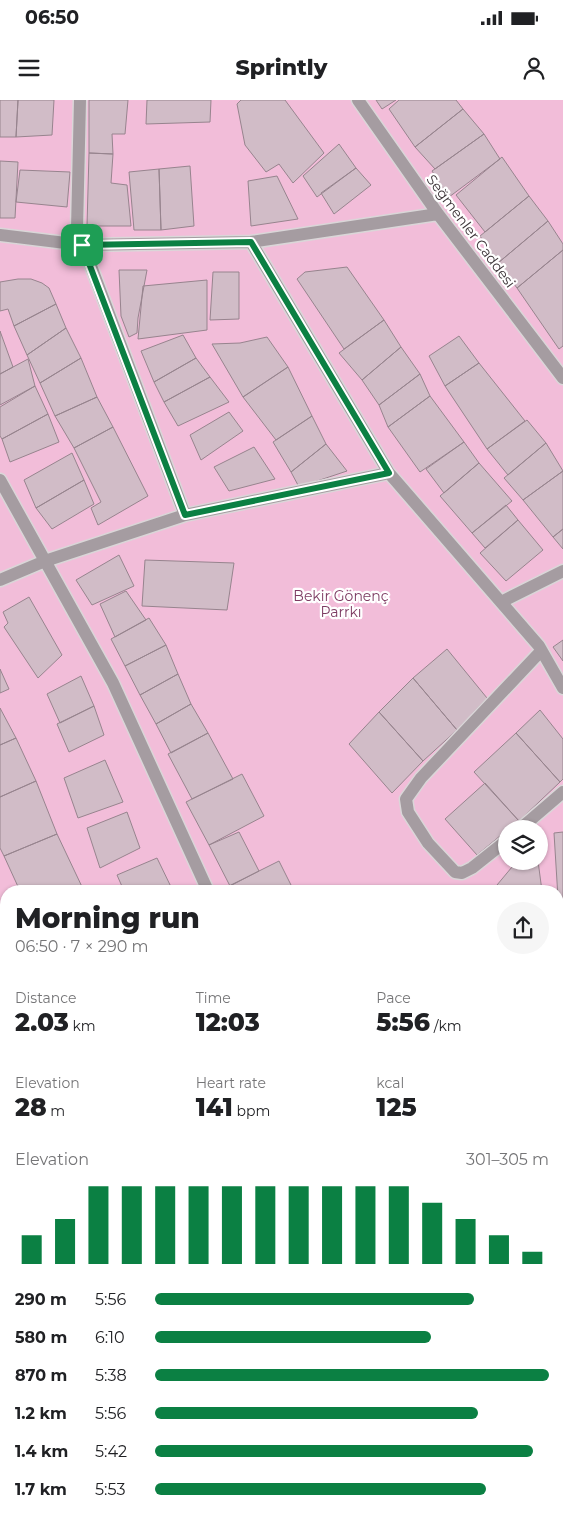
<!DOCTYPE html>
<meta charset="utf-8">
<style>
:root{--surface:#fff;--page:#f6f6f6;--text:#202124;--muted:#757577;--accent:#0b8043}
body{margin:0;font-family:Montserrat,sans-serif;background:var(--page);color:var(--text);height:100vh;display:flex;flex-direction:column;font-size:19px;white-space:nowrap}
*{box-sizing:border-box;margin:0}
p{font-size:16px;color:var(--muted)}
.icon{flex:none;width:28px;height:28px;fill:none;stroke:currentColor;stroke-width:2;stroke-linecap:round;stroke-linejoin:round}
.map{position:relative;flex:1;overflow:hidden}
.panel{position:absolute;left:0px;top:785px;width:564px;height:631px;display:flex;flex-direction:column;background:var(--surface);border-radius:20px 20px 0 0;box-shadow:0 1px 4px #0004}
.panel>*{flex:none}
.controls{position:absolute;left:498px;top:720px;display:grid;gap:10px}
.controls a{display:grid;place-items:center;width:50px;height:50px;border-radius:50%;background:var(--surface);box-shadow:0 1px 4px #0004;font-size:25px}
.pin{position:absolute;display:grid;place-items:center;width:42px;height:42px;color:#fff;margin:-21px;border-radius:10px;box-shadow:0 2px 8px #0006}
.round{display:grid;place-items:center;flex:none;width:52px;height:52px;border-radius:26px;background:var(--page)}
.headline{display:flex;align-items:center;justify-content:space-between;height:85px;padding:0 15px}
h1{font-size:28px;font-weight:800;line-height:38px}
.stats{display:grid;grid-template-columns:repeat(3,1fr);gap:8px;height:85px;padding:5px 15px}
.stats div{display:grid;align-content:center}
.stats b{font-size:25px;font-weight:800}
.stats small{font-size:14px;font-weight:400}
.stats p{font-size:14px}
.chart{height:140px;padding:10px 15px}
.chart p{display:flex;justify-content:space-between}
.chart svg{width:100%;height:90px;margin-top:5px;stroke:var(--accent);stroke-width:6}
ul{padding:0 15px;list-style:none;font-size:16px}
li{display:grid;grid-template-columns:80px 60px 1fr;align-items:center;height:38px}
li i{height:12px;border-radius:6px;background:var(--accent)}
.status{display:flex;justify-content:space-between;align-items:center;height:35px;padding:0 25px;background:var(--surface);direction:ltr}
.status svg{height:14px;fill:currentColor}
header{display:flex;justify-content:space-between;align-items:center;height:65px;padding:0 15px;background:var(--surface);font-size:22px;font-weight:800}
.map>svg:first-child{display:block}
.green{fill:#f2bdd9;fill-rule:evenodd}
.building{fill:#d1bcc7;stroke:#97848e}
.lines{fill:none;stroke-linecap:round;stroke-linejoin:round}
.minor-casing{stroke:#dad6d8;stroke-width:15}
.major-casing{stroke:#dad6d8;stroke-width:15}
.minor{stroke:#a59ca1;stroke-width:12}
.major{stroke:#605159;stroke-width:12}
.route-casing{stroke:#fff;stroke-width:10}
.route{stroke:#0b8043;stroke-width:6}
.labels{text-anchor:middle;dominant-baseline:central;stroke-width:4.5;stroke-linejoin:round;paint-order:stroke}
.street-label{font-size:14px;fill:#3c3438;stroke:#fff}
.park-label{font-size:14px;fill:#7d3b62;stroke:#fff}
</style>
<div class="status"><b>06:50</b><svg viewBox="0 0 49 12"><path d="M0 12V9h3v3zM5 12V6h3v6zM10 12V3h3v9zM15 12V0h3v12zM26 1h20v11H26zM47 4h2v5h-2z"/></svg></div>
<header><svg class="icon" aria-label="menu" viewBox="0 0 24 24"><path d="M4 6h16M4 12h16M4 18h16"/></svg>Sprintly<svg class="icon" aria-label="person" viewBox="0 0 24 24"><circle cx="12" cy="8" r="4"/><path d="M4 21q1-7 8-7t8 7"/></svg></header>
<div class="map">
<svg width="563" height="1416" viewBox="0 0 563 1416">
<rect width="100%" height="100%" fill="#fdf9fb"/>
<path class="green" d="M0 0H563V1416H0ZM506 729H539V761H506ZM6 791H558V1410H6Z"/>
<path class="building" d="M0 0H18L16 37H0Z
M18 0H54L52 35 16 37Z
M89 0H128L125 34H112L113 54 89 53Z
M147 0H211L210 22 146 24Z
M241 0H285L324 53 293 83 279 64 266 72 245 45 237 4Z
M376 0H396L382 9Z
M399 0H456L463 9 415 47 389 9Z
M463 9 484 34 435 69 415 47Z
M484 34 500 59 449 97 432 71Z
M339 44 356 68 317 97 303 76Z
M89 53 113 54 111 83 127 85 131 126H87Z
M502 57 529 96 485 132 456 95Z
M0 61 18 62 15 118H0Z
M190 66 194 126 161 130 159 69Z
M356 68 371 85 334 114 321 93Z
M159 69 161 130H134L129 72Z
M20 70 70 72 67 107 16 102Z
M277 76 298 119 251 126 248 81Z
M529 96 548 121 498 163 480 136Z
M548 121 563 144V150L517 188 498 163Z
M563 150V246L559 249 517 188Z
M347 167 384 220 344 249 297 179 305 172Z
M119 170H147L138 218 137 233 129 237 121 216Z
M213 172H239V219L210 220Z
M18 179H31L42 183 49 188 56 204 14 226 8 209 0 211V182Z
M207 180V230L138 239 143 186Z
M56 204 66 228 27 255 14 226Z
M384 220 401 247 362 280 339 253Z
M66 228 81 258 40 283 27 255Z
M0 231 13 267 0 274Z
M183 235 196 258 154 282 141 251Z
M459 236 479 263 445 286 429 256Z
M267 237 288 267 243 297 212 244 240 243Z
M401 247 420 274 379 305 362 280Z
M81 258 97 297 55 316 40 283Z
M196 258 210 277 164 302 154 282Z
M28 259 35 286 0 305V274Z
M479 263 525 321 487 349 445 286Z
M288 267 312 316 276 340 243 297Z
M420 274 430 296 388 327 379 305Z
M210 277 229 302 178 326 164 302Z
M35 286 48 314 2 339 0 336V307Z
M430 296 464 342 420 372 388 327Z
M97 297 113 327 74 348 55 316Z
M229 312 243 331 201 360 190 335Z
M48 314 59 342 10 362 2 339Z
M312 316 326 344 291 372 273 342Z
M527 320 546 343 508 375 487 349Z
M113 327 148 396 98 425 91 408 101 402 74 348Z
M464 342 479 363 444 393 426 369Z
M546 343 563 371 523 400 504 378Z
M326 344 347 371 299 387 291 372Z
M254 347 275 379 229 391 214 367Z
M72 353 84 380 36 408 24 380Z
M479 363 512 401 472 433 440 396Z
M563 371V429L553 437 523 400Z
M84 380 94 404 52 429 36 408Z
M506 405 518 420 485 448 472 433Z
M518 420 543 450 506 481 480 453Z
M563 429V449L553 437Z
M119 455 134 486 92 505 76 480Z
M145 460 234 463 227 510 142 506Z
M126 491 146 520 115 537 100 504Z
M29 497 62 555 38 578 4 527 8 523 3 512Z
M149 518 166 545 125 566 111 539Z
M563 540V561L553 547Z
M166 545 178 574 140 595 125 566Z
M447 549 487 598 457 630 413 578Z
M0 569 9 589 0 593Z
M178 574 191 604 156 624 140 595Z
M81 576 94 606 60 623 47 594Z
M413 578 457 630 423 661 379 612Z
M191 604 208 633 171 653 156 624Z
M94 606 104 635 69 652 57 624Z
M0 608 16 638 0 645Z
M540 610 563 639V679L560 682 516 633Z
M379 612 423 661 392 693 349 644Z
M208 633 233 679 192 699 168 654Z
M516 633 560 682 519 721 474 672Z
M16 638 36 681 0 697V645Z
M105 660 123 702 78 718 64 678Z
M242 674 264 716 209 745 186 702Z
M36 681 57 734 4 756 0 748V697Z
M485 683 519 721 509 729H506V731L477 755 445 719Z
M127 712 140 748 100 768 87 728Z
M239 732 259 771 230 786 209 745Z
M563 732V798H558L554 733Z
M57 734 84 791H20L4 756Z
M157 758 173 791H124L117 775Z
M279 761 294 791H227L225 788Z
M538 761 542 791H492L512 767Z
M558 836H563V905H558Z
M2 929 4 936 0 956V930Z
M558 1020H563V1089H558Z
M6 1078V1135L0 1117V1082Z
M0 1117 6 1135V1176L0 1178Z
M6 1208V1300L0 1302V1210Z
M0 1353 6 1361V1401L0 1407Z
M558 1408 563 1411V1416H549L553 1410H558Z
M21 1410H74L73 1416H13Z
M144 1410H194L197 1415 193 1416H147Z
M329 1410H350L357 1416H324Z
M413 1410H448L447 1416H412Z
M454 1410H516L514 1416H452Z"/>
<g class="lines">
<g class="minor-casing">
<path id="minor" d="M80 0 77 129 185 415 389 373
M358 0 438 114 563 278
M0 135 82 145 251 142 438 114
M251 142 389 373 539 546 563 588
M0 380 113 583 208 791
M0 480 45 461 185 415
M501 502 563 471
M520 729 563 692
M506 741 472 768 462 773 455 772 428 743 408 712 406 699 421 678 541 551
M0 815 6 841
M0 1188 6 1186
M558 1352 563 1353
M122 1410 123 1416
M279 1410 281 1416"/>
</g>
<g class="major-casing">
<path id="major" d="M558 925H563
M558 980 563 979
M0 1004 6 1000
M0 1054 6 1050"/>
</g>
<use href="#minor" class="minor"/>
<use href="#major" class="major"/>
</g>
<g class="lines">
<g class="route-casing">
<path id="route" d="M251 142 389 373 185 415 82 145Z"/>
</g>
<use href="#route" class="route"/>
</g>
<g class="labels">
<g class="street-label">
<text transform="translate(471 131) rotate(53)">Seğmenler Caddesi</text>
</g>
<g class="park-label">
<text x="341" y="496">Bekir Gönenç<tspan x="341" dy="16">Parrkı</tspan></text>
</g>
</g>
</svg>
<div class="controls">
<a><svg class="icon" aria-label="layers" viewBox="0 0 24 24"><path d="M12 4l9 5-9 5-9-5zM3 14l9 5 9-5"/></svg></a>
</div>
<div class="pin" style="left:82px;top:145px;background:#1e9e55"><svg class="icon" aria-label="arrive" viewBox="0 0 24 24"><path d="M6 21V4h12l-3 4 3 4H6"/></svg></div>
<section class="panel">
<div class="headline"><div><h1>Morning run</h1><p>06:50 · 7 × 290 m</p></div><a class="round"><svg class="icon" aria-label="share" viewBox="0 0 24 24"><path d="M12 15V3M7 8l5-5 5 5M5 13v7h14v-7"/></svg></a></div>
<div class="stats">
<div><p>Distance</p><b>2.03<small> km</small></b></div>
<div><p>Time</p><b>12:03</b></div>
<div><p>Pace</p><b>5:56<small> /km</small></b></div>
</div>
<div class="stats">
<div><p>Elevation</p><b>28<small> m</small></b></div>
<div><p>Heart rate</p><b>141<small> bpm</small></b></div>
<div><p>kcal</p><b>125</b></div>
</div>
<div class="chart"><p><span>Elevation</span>301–305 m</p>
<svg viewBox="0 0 160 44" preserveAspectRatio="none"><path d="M5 44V30M15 44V22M25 44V6M35 44V6M45 44V6M55 44V6M65 44V6M75 44V6M85 44V6M95 44V6M105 44V6M115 44V6M125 44V14M135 44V22M145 44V30M155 44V38"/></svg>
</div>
<ul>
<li><b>290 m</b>5:56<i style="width:81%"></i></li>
<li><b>580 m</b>6:10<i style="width:70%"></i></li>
<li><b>870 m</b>5:38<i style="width:100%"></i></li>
<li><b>1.2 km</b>5:56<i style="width:82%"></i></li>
<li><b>1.4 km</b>5:42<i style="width:96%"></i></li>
<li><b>1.7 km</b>5:53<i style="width:84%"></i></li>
</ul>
</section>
</div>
